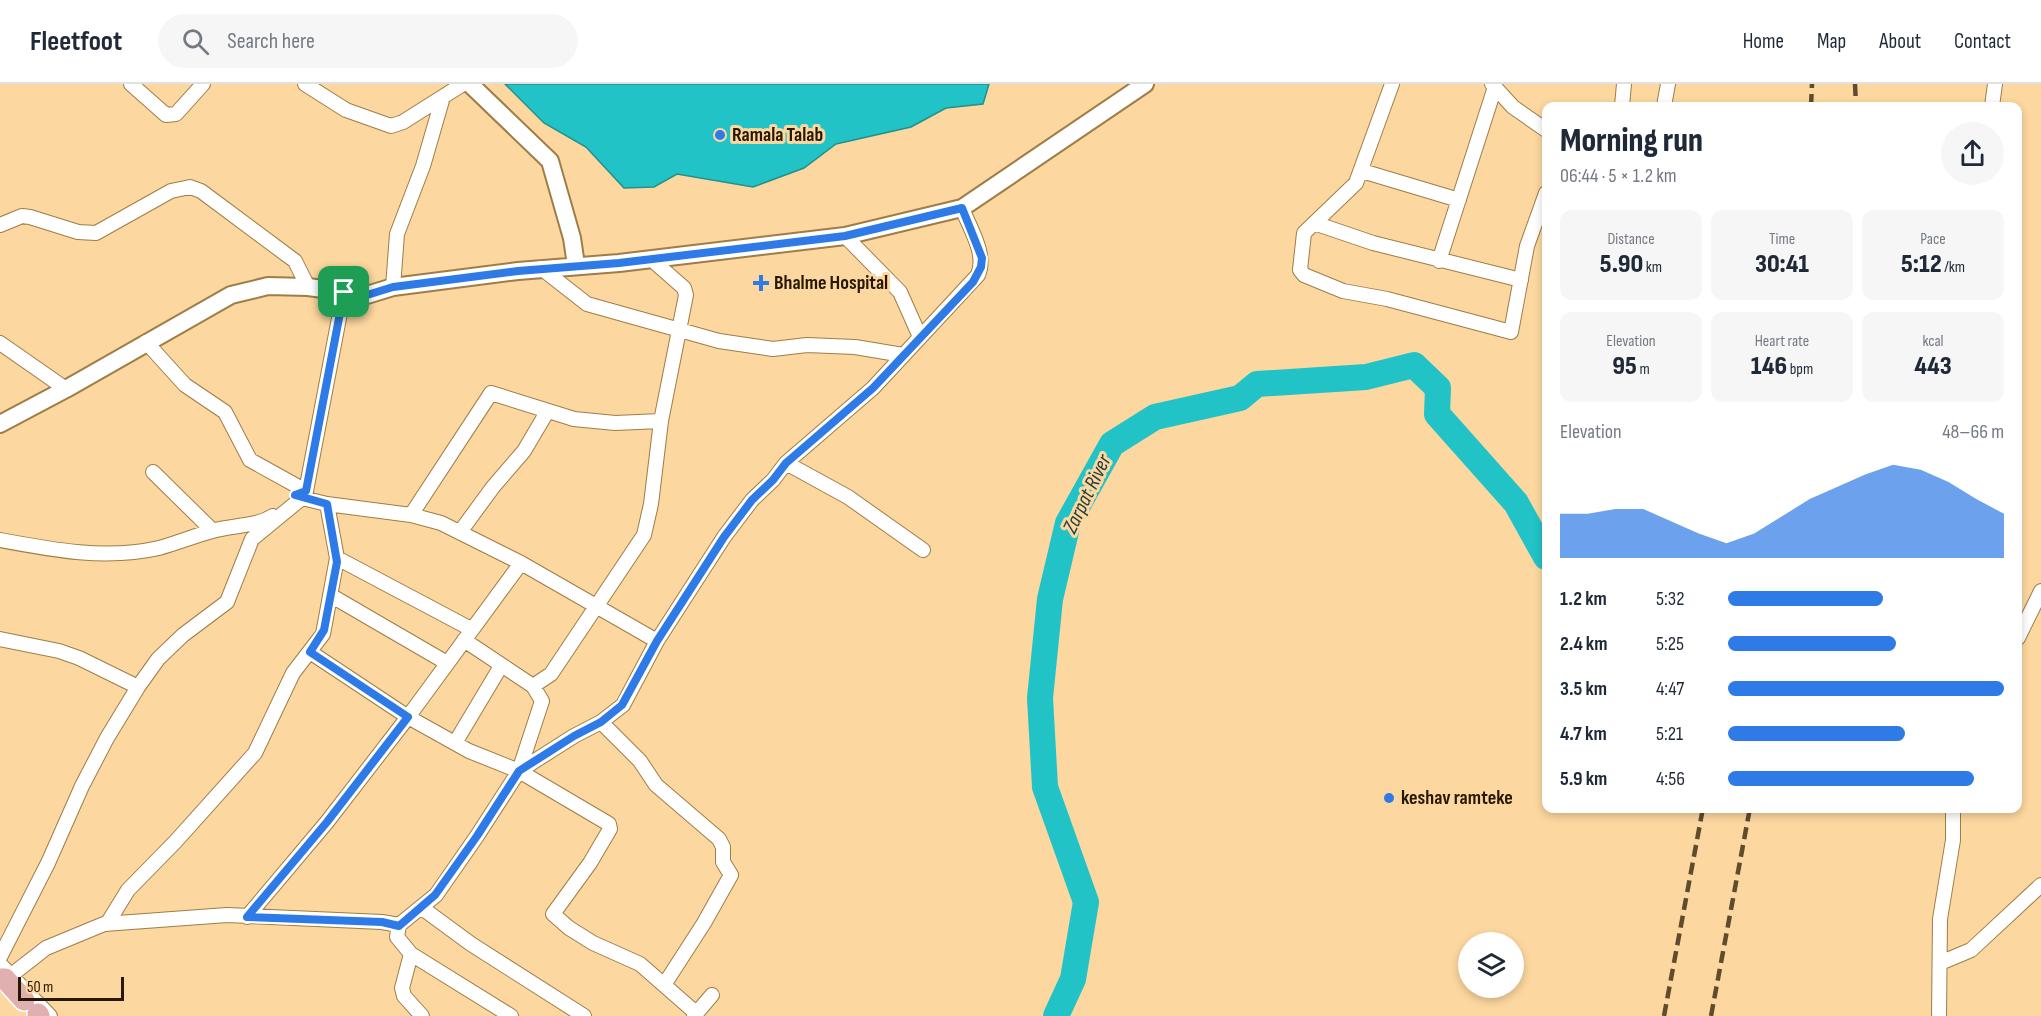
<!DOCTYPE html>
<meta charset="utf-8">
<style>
:root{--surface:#fff;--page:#f6f6f7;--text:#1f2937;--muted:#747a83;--line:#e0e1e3;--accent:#2e7ae6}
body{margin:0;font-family:"Sofia Sans Condensed",sans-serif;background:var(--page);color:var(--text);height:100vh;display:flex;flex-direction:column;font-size:22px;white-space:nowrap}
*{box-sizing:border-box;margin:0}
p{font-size:20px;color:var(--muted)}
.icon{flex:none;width:33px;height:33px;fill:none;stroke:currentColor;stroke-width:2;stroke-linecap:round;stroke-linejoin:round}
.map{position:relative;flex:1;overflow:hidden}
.side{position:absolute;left:1542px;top:18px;width:480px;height:711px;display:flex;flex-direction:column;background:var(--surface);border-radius:12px;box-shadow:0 3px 9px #0003}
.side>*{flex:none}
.tools{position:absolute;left:1458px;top:848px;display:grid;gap:12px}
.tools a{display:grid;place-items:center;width:66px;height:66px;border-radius:50%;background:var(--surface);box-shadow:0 3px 9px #0003;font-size:30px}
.scale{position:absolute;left:18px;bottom:15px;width:106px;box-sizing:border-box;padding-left:6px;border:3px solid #261803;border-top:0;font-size:16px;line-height:21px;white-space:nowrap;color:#261803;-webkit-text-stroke:4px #fcd79f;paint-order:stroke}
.pin{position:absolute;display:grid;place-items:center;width:51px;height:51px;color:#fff;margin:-26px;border-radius:12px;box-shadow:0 3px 9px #0006}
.round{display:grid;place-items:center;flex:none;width:63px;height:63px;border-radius:32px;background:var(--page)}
.head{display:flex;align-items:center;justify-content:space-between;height:102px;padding:0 18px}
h1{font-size:33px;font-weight:800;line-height:45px}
.figures{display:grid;grid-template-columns:repeat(3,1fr);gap:9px;height:102px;padding:6px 18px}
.figures div{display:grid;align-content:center;border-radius:12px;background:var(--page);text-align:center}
.figures b{font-size:26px;font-weight:800}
.figures small{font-size:16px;font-weight:400}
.figures p{font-size:16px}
.chart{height:168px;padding:12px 18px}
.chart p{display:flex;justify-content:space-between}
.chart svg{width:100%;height:108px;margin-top:6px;fill:var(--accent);opacity:.7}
ul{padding:0 18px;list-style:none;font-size:20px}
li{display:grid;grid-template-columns:96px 72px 1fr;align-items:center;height:45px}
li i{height:15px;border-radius:8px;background:var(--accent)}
header{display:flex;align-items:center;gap:36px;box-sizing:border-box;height:84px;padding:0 30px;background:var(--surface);border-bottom:2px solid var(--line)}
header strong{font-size:28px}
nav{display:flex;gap:33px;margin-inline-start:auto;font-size:21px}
.search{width:420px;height:54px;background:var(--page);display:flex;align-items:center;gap:15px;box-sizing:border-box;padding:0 21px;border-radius:33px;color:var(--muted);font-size:22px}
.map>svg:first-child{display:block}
.water{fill:#21c3c7;stroke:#22908c;stroke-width:1.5}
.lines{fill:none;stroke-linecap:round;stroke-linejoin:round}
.river{stroke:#21c3c7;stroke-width:26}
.minor-casing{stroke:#9e7d47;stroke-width:16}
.tertiary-casing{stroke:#9e7d47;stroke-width:20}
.primary-casing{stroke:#fff;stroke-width:24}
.minor{stroke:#fff;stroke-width:14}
.tertiary{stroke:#fff;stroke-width:16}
.primary{stroke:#e0afb0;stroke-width:21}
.rail{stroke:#5f4b2d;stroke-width:4.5;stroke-dasharray:12 6;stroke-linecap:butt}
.route-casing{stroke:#fff;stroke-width:12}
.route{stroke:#2e7ae6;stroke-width:8}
.poi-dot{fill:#2e7ae6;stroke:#fcd79f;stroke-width:2}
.labels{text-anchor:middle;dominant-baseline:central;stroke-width:6;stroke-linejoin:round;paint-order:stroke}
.poi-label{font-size:20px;font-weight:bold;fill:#261803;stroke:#fcd79f;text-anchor:start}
.water-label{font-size:21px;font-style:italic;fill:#263e3f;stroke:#fcd79f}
</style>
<header>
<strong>Fleetfoot</strong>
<div class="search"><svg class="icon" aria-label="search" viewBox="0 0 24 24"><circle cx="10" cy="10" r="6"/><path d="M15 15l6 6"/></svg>Search here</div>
<nav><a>Home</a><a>Map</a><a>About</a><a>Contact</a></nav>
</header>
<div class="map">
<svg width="2041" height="932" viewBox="0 0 2041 932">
<rect width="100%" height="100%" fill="#fcd79f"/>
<path class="water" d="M505 0H989L983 20 946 24 911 43 836 60 804 84 753 103 677 90 654 103 624 104 586 63 544 39Z"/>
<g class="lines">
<path class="river" d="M1056 932 1073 895 1086 818 1045 703 1040 614 1050 515 1068 439 1112 360 1155 333 1240 314 1257 300 1366 293 1414 281 1438 304 1437 330 1516 419 1546 473"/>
<g class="minor-casing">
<path id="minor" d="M131 0 166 31 176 30 203 0
M305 0 346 26 391 42 403 38 463 0
M1392 0 1356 99 1304 149 1300 186 1304 191 1343 207 1387 215 1511 248 1527 162 1546 109
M1492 0 1513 23 1546 46
M1622 22 1624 0
M1664 22 1668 0
M1992 22 1995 0
M1362 87 1459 116
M1314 139 1373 159 1521 196
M0 141 22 132 30 133 78 148 96 149 171 107 190 103 201 107 295 177 308 203
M845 152 900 208 920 253
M1439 177 1495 3
M541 184 587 220 719 257 773 265 807 261 855 263 903 271
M393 203 397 150 423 82 443 13
M146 258 185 301 225 328 250 376 306 407
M0 259 66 305
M786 379 848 413 923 466
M153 388 213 447
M298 410 306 407 344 208
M411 431 491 309 574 335 615 339 661 337
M460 448 493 403 524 367 547 328
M0 456C53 466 106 476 159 464 177 459 194 452 212 447 232 441 255 443 273 432
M337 474 471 545
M330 511 447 579
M2018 554 2041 507
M0 555 59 567 79 574 138 603
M464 556 533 602
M657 557 724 453 752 416 773 396 786 379 873 304 978 191C987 170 970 145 962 124
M310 568 408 633 469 667 519 687 609 740 610 745 590 779 553 830 569 844 593 859 640 880 696 929
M601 638 640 677 656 701 719 755 723 763V778L731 791 704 839 664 901
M455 659 501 582
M422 824 471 860 584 932
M247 833 327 738 408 633 521 479
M107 840 128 806 176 757 255 669 293 589 323 550 337 474 327 420
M399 841 397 853 411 870 402 904 404 912 422 932
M411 870 511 932
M0 873 48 779 82 702 107 654 138 603 158 575 183 551 227 518 252 455 302 414 327 420 411 431 441 439 521 479 657 557 623 621 601 638 574 652 519 687
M1940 879 1971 866 2041 801
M0 880 50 932
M0 900 46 864 104 840 227 831 382 838 399 841 436 811 477 752 519 687 542 617 533 602 551 590 644 451 651 420 661 337 686 211 684 204 651 175
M694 932 712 911
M1939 932 1940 835 1953 756V724"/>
</g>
<g class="tertiary-casing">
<path id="tertiary" d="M470 0 550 77 572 154 576 181
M0 340 66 305 231 211 268 202 308 203 367 211 393 203 518 187 619 179 845 152 962 124 1145 0"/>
</g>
<g class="primary-casing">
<path id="primary" d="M0 895H5L24 916
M38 930 39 932"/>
</g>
<use href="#minor" class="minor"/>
<use href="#tertiary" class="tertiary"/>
<use href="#primary" class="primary"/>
<path class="rail" d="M1855 0 1856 22
M1811 22 1812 0
M1664 932 1703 724
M1711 932 1750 724"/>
</g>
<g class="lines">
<g class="route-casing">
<path id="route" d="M962 124 982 174 981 183 973 198 873 304 786 379 773 396 752 416 724 453 657 557 622 621 601 638 574 652 519 687 477 752 435 811 399 842 382 838 247 833 327 738 408 633 310 568 324 546 337 478 327 420 295 411 306 407 344 208 367 211 393 203 518 187 619 179 845 152Z"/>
</g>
<use href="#route" class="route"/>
</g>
<g class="poi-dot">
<circle cx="720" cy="51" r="6"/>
<path d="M758 190h6v6h6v6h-6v6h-6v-6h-6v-6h6z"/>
<circle cx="1389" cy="714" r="6"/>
</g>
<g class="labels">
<g class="poi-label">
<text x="732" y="51">Ramala Talab</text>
<text x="774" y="199">Bhalme Hospital</text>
<text x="1401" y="714">keshav ramteke</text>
</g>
<g class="water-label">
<text transform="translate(1087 410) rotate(-64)">Zarpat River</text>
</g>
</g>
</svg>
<div class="tools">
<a><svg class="icon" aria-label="layers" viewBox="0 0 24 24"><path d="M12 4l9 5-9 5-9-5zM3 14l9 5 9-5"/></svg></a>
</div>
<div class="scale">50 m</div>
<div class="pin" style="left:344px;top:208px;background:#1e9e55"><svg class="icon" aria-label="arrive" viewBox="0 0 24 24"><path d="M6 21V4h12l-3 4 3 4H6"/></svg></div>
<section class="side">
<div class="head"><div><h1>Morning run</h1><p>06:44 · 5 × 1.2 km</p></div><a class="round"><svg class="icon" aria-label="share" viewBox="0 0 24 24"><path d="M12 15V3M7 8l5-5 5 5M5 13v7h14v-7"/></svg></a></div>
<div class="figures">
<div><p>Distance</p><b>5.90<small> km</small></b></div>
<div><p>Time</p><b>30:41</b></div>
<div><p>Pace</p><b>5:12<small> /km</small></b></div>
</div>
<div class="figures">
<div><p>Elevation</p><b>95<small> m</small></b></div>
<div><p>Heart rate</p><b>146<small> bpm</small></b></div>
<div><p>kcal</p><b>443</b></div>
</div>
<div class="chart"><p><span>Elevation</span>48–66 m</p>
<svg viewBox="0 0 160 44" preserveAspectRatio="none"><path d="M0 44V26L10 26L20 24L30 24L40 29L50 34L60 38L70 34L80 27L90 20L100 15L110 10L120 6L130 8L140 13L150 20L160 26V44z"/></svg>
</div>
<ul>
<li><b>1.2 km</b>5:32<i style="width:56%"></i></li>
<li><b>2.4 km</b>5:25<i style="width:61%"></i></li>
<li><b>3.5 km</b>4:47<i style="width:100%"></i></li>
<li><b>4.7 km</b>5:21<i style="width:64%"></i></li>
<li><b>5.9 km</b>4:56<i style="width:89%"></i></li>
</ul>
</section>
</div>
